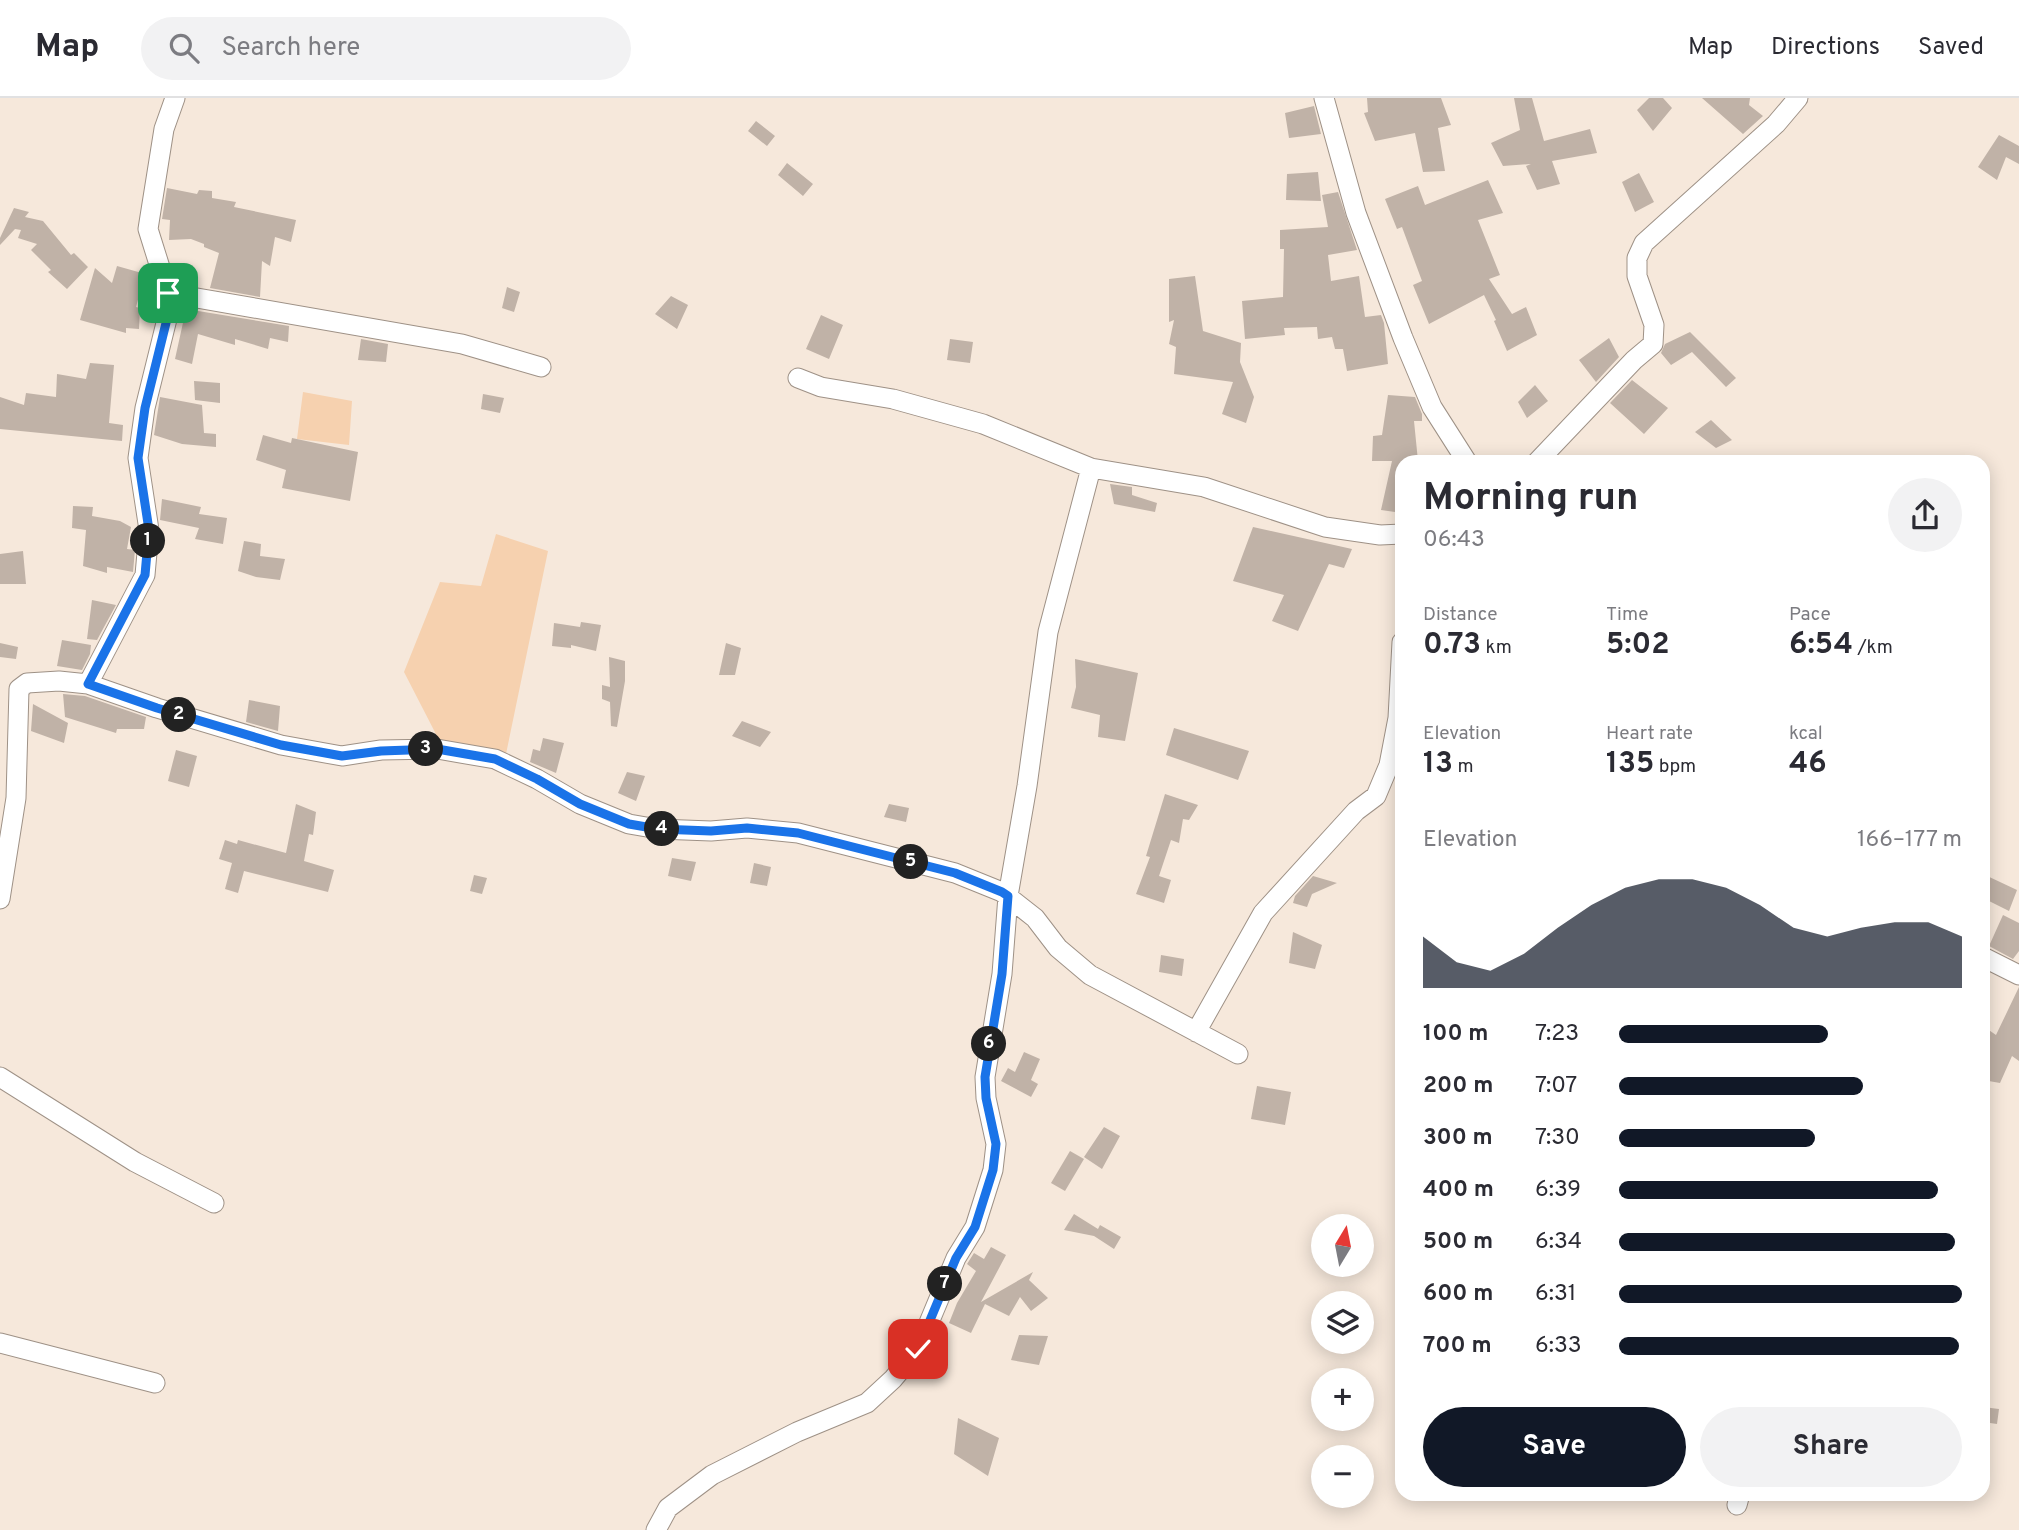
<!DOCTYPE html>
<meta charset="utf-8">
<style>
:root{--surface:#fff;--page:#f2f2f3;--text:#2b2b33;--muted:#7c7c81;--line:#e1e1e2;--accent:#111827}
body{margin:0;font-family:Overpass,sans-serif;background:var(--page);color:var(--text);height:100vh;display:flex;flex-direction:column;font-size:26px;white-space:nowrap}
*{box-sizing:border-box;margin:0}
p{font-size:23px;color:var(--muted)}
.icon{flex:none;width:38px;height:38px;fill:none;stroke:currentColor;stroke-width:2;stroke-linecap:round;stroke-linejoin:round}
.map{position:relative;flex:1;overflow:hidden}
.drawer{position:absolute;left:1395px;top:357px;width:595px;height:1046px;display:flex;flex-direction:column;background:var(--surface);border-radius:21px;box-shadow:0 4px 18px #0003}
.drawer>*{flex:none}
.needle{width:46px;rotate:10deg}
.controls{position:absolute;left:1311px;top:1116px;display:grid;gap:14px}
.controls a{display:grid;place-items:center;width:63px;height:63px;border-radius:50%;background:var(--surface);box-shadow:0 4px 18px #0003;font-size:35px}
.pin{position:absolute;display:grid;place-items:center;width:60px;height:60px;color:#fff;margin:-30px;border-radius:14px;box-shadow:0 4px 10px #0006}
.km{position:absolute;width:35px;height:35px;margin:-18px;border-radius:50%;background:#222;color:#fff;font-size:19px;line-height:35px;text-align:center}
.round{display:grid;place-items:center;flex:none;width:74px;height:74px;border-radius:37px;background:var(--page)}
.overview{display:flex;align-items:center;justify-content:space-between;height:119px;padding:0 28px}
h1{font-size:38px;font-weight:700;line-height:52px}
.metrics{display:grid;grid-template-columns:repeat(3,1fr);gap:10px;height:119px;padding:7px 28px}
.metrics div{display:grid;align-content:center}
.metrics b{font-size:30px;font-weight:700}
.metrics small{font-size:19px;font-weight:400}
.metrics p{font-size:19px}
.chart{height:196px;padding:14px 28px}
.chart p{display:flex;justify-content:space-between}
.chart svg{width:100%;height:126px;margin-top:7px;fill:var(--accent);opacity:.7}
.action{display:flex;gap:14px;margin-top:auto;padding:14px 28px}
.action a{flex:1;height:80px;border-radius:42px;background:var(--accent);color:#fff;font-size:28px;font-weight:700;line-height:80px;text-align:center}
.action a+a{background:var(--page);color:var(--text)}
ul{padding:0 28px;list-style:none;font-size:23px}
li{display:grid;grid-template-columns:112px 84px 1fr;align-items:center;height:52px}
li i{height:18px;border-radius:9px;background:var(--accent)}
header{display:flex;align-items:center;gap:42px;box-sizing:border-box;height:98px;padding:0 35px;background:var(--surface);border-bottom:2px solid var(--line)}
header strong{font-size:33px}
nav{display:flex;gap:38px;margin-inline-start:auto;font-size:24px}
.search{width:490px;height:63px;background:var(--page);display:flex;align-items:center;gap:18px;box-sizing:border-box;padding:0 24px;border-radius:38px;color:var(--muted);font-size:26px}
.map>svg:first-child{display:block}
.green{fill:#f6d1af}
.building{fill:#c0b2a7}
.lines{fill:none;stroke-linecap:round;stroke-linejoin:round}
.minor-casing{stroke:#9e9186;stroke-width:21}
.minor{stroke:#fff;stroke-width:19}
.route-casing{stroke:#fff;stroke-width:14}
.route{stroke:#1a73e8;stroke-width:9}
</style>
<header>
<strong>Map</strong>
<div class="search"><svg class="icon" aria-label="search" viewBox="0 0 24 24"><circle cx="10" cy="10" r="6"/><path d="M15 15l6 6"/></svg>Search here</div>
<nav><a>Map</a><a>Directions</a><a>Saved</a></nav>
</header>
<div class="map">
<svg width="2019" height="1432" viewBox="0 0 2019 1432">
<rect width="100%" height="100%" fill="#f6e8db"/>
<path class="green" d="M303 294 352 303 349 347 297 341Z
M496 436 548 453 506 656 440 644 404 574 440 484 481 488Z"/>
<path class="building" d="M1367 0H1441L1451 27 1438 30 1445 73 1423 74 1415 35 1375 43 1364 15 1368 14Z
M1514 0H1532L1544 43 1590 31 1597 55 1552 63 1560 86 1537 92 1526 68 1531 66 1503 68 1491 45 1520 32Z
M1649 0H1663L1672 10 1653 33 1637 12Z
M1702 0H1750L1749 7 1763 18 1743 36Z
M1314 8 1321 36 1289 40 1285 15Z
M756 23 775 38 767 48 748 33Z
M1999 37 2019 48V66L2006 59 1997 82 1978 69Z
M787 65 813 86 803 98 778 77Z
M1318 74 1321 103 1286 102 1287 76Z
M1639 75 1654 104 1635 114 1622 84Z
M1488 82 1503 115 1478 122 1500 177 1489 181 1512 216 1526 209 1537 237 1507 253 1494 223 1496 222 1484 197 1429 226 1413 187 1422 183 1402 129 1397 131 1385 101 1418 88 1425 107Z
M167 90 197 96 199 92 212 93V100L236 104 234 109 296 122 291 144 275 139 270 168 262 163 260 199 210 190 219 155 204 149V146L191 141 169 142 170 122 162 121Z
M1338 94 1357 152 1328 157 1331 183 1359 178 1365 219 1381 217 1384 225 1388 266 1347 273 1343 251H1335L1332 239 1318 241 1317 229 1284 230 1285 237 1245 241 1242 203 1283 199 1284 151H1280V132L1328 129 1322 97Z
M14 110 29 114 25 119 43 123 71 157 74 155 88 169 67 191 48 174 51 172 31 152 37 146 18 140 21 132 15 131 0 147V140Z
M117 168 149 177 151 181 142 187 136 209 140 210 139 231 126 230V235L80 222 95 170 112 185Z
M1195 178 1203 233 1241 245 1240 264 1254 299 1246 325 1222 316 1233 284 1174 276 1176 249 1169 246 1174 222 1169 224V181Z
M507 189 520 194 514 214 502 210Z
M671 198 688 207 677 231 655 216Z
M186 211 289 228 288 244 270 240 268 251 235 241V247L198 236 192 266 175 261Z
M821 217 843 227 829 261 806 251Z
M1690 234 1736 280 1726 289 1692 254 1671 267 1661 255 1665 246Z
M1609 240 1619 259 1596 284 1579 262Z
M361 241 388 246 386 264 358 262Z
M950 241 973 244 970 265 947 262Z
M90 265 114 267 109 325 123 327 122 343 0 331V299L24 307 26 295 56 299 57 276 86 281Z
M1632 282 1668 310 1644 336 1610 305Z
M194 283 220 285V305L195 302Z
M1535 287 1548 303 1527 320 1518 304Z
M483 296 504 300 500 315 481 311Z
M1388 297 1415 299 1422 316V323H1414L1418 363H1402V415L1381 412 1392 363H1372L1373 338 1382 337Z
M160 299 202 307 204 335 216 336V349L182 346 154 337Z
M1711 322 1732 342 1716 350 1695 334Z
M263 337 291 345 292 340 358 354 350 403 282 390 286 372 256 362Z
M1110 386 1132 389V397L1157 405 1155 414 1114 406Z
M162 401 201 409 199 416 227 420 223 446 195 441 199 430 160 422Z
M73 408 93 409 92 418 120 423 131 429 127 451 135 452 133 474 107 469V475L83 468 86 432 72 430Z
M1253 429 1352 451 1344 470 1329 466 1298 533 1272 523 1284 497 1233 483Z
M244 443 261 446 260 458 285 461 280 482 256 479 238 473Z
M23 453 26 486H0V456Z
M92 502 116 507 97 542 87 541Z
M581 524 601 527 596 553 571 547V550L552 548 554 525 580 529Z
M62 542 91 547 90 556 82 572 57 568Z
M0 545 18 549 16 561 0 559Z
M726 545 741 550 735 577H719Z
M609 559 625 563V583L617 629 611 628 610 604 602 601V587L610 589Z
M1075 561 1138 575 1125 643 1098 639 1100 617 1071 610 1076 589Z
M63 596 85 598 146 619 144 631H117L116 635 65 619Z
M249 602 280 608 278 633 246 624Z
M33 606 68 625 64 645 31 633Z
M742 623 771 634 760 649 732 638Z
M1174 630 1249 653 1238 682 1166 657Z
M543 640 564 645 556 675 530 664 533 651 540 653Z
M176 652 197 658 189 689 168 683Z
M627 674 645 678 636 703 618 695Z
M1165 696 1198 707 1189 722 1183 721 1179 745 1171 742 1159 778 1171 782 1164 805 1136 796 1150 759 1146 758Z
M296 706 316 714 313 737 309 736 304 763 334 772 328 794 244 773 238 795 225 791 232 765 219 761 225 742 237 746 238 742 286 755Z
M889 706 909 710 906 724 884 719Z
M672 760 696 764 691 783 668 778Z
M754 765 771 769 767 788 750 785Z
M1983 776 2017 792 2009 813 1983 800Z
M474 777 487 780 482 796 470 793Z
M1313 778 1337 785 1312 796 1307 809 1293 805 1295 798Z
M2003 817 2019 825V853L2013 861 1989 848Z
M1293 834 1322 847 1315 871 1289 865Z
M1161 857 1184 861 1182 878 1159 874Z
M2019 889V963L2012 958 2000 985 1983 982V928L1996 937Z
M1024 954 1040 961 1031 982 1038 986 1031 999 1001 983 1008 970 1015 974Z
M1257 988 1291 994 1285 1027 1251 1021Z
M1104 1029 1120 1038 1102 1071 1084 1059Z
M1070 1053 1084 1061 1065 1093 1051 1085Z
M1074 1116 1098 1131 1100 1127 1121 1139 1114 1151 1094 1138 1064 1132Z
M991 1149 1006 1157 981 1204 1033 1174 1029 1182 1048 1200 1031 1213 1020 1199 1009 1218 985 1206 971 1235 949 1225 957 1205 976 1173 967 1166 974 1155 984 1161Z
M1019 1237 1048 1238 1039 1267 1011 1262Z
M1983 1309 1999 1311 1997 1326 1983 1324Z
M958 1320 999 1340 988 1378 954 1356Z"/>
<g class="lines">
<g class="minor-casing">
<path id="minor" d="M1324 0 1356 115 1403 240 1432 309 1467 364
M168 195 462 246 541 269
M798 280 821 289 893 301 983 326 1091 370 1204 389 1325 429 1380 437 1402 436
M1537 364 1634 262 1653 246 1654 227 1637 178V160L1644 145 1776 26 1798 0
M88 586 145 477 149 432 138 360 145 310 167 221 168 195 148 131 164 31 175 0
M0 801 16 700 19 591 27 585 59 583 88 586 157 610 281 647 342 658 381 652 437 651 495 661 537 681 580 706 629 726 658 731 711 733 747 730 798 735 955 775 1002 794 1035 820 1058 850 1090 877 1238 956
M1983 859 2019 877
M1196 934 1263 815 1356 713 1376 698 1389 667 1398 620 1402 544
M0 979 135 1064 214 1105
M0 1245 155 1285
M1737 1407 1740 1396
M656 1432 668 1410 712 1377 797 1334 867 1305 893 1281 918 1251 956 1160 975 1129 993 1072 996 1046 986 1000 985 979 1002 876 1008 798 1027 688 1048 534 1091 370"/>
</g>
<use href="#minor" class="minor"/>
</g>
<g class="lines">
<g class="route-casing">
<path id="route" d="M168 195 167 221 145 310 138 360 149 432 145 477 88 586 157 610 281 647 320 654 342 658 381 653 437 651 495 661 537 681 580 706 629 726 658 731 711 733 747 730 798 735 955 775 1002 794 1008 798 1002 876 985 979 986 1000 996 1046 993 1072 975 1129 956 1160 918 1251"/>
</g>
<use href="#route" class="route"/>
</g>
</svg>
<div class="controls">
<a><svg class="needle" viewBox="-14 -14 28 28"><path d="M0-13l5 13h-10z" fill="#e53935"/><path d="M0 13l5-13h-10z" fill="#7c7c81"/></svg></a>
<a><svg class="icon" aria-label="layers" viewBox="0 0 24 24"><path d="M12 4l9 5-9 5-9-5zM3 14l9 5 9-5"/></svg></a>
<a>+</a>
<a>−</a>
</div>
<div class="pin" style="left:168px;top:195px;background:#1e9e55"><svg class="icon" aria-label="arrive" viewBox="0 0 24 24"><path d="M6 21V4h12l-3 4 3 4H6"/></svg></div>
<div class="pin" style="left:918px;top:1251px;background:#d93025"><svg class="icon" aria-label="check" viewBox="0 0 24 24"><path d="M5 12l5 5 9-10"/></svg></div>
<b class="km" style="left:148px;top:443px">1</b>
<b class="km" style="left:179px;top:617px">2</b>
<b class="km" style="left:426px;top:651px">3</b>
<b class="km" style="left:662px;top:731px">4</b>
<b class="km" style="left:911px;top:764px">5</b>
<b class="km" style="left:989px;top:946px">6</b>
<b class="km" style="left:945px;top:1186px">7</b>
<section class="drawer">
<div class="overview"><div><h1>Morning run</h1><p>06:43</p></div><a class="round"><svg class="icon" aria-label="share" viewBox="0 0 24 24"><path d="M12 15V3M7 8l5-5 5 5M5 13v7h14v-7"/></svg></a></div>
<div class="metrics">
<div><p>Distance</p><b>0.73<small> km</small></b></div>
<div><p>Time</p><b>5:02</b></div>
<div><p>Pace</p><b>6:54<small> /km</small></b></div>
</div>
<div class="metrics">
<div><p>Elevation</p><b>13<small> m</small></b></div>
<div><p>Heart rate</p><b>135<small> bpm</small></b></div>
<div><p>kcal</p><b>46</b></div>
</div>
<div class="chart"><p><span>Elevation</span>166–177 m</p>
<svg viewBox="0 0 160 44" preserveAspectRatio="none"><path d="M0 44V26L10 35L20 38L30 32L40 23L50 15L60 9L70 6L80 6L90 9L100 15L110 23L120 26L130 23L140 21L150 21L160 26V44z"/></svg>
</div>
<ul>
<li><b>100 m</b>7:23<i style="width:61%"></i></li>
<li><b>200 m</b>7:07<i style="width:71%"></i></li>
<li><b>300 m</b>7:30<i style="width:57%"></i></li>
<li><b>400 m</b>6:39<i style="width:93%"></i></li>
<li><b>500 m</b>6:34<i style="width:98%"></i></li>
<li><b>600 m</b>6:31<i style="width:100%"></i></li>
<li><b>700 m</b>6:33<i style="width:99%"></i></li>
</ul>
<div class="action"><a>Save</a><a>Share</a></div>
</section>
</div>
